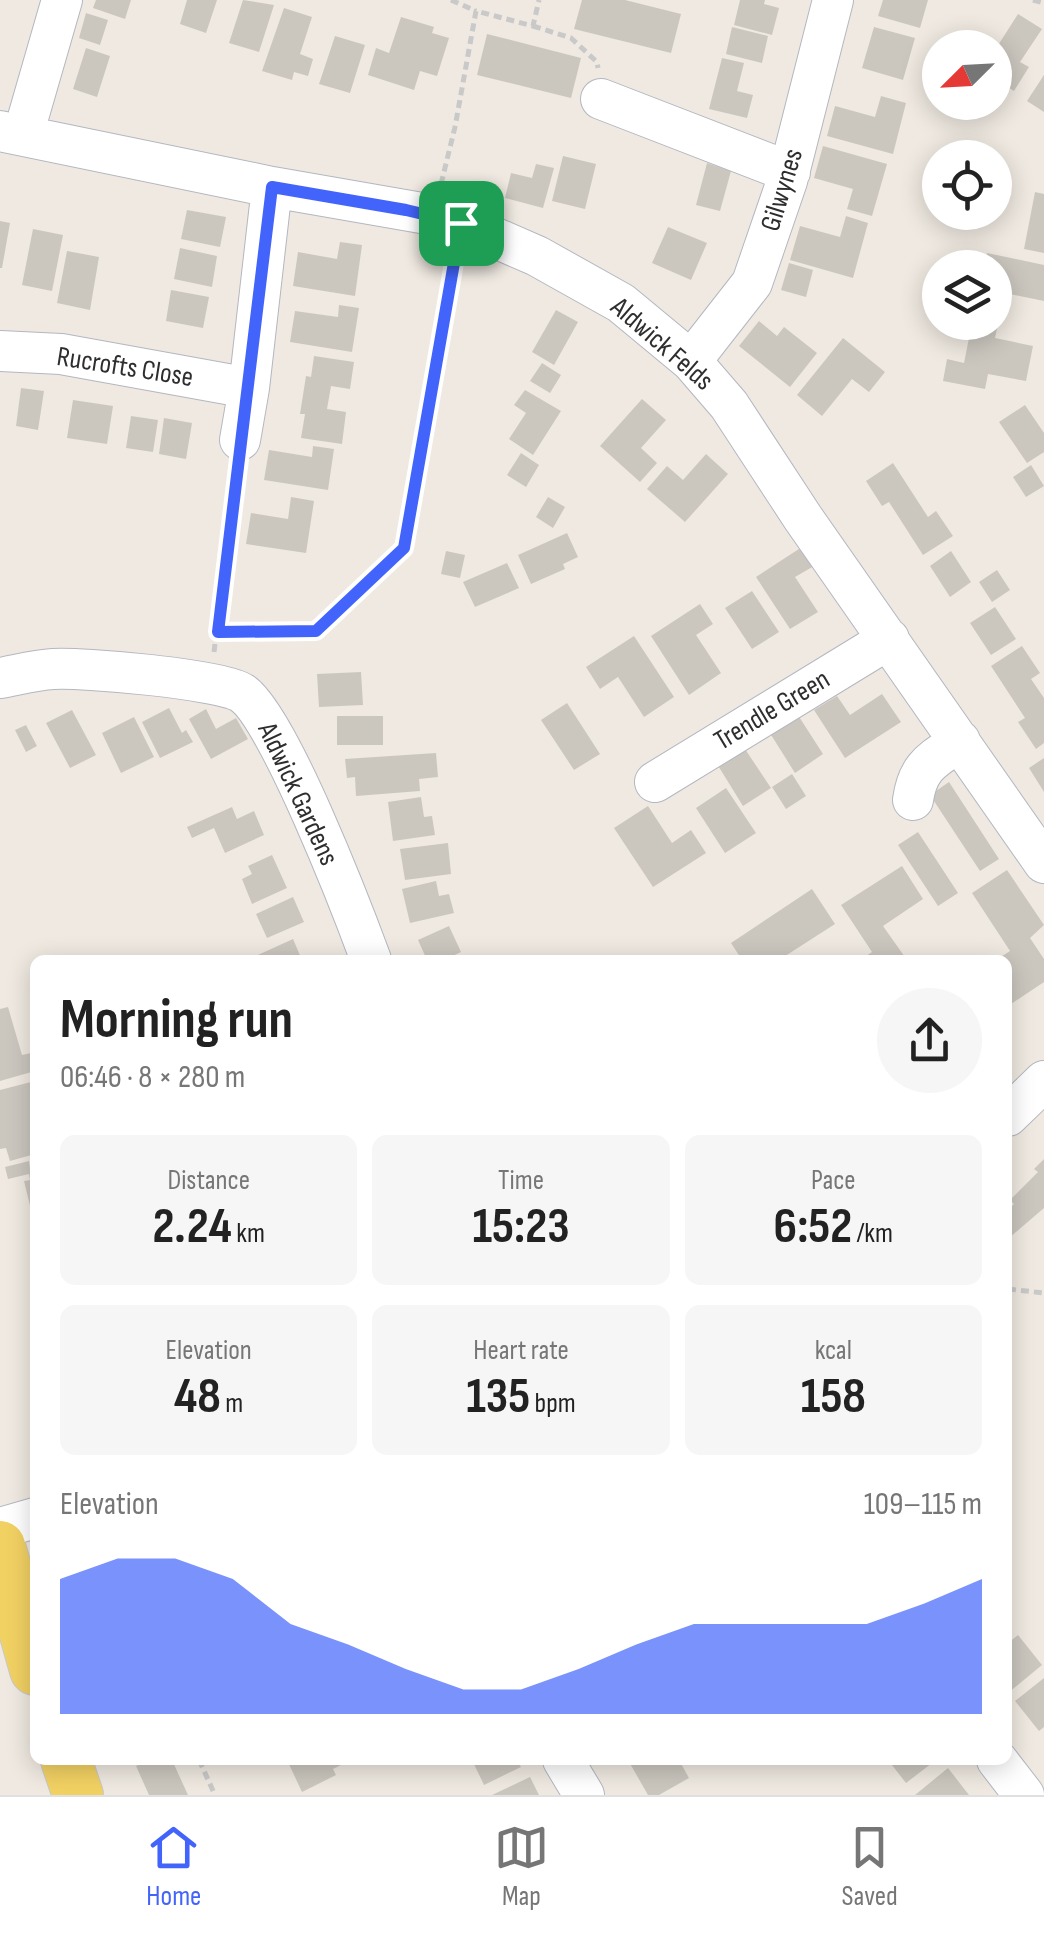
<!DOCTYPE html>
<meta charset="utf-8">
<style>
:root{--surface:#fff;--page:#f6f6f6;--text:#222;--muted:#767676;--line:#e0e0e0;--accent:#4264fb}
body{margin:0;font-family:"Sofia Sans Condensed",sans-serif;background:var(--page);color:var(--text);height:100vh;display:flex;flex-direction:column;font-size:38px;white-space:nowrap}
*{box-sizing:border-box;margin:0}
p{font-size:32px;color:var(--muted)}
.icon{flex:none;width:55px;height:55px;fill:none;stroke:currentColor;stroke-width:2;stroke-linecap:round;stroke-linejoin:round}
.map{position:relative;flex:1;overflow:hidden}
.side{position:absolute;left:30px;top:955px;width:982px;height:810px;display:flex;flex-direction:column;background:var(--surface);border-radius:15px;box-shadow:0 5px 25px #0003}
.side>*{flex:none}
.needle{width:65px;rotate:246deg}
.tools{position:absolute;left:922px;top:30px;display:grid;gap:20px}
.tools a{display:grid;place-items:center;width:90px;height:90px;border-radius:50%;background:var(--surface);box-shadow:0 5px 25px #0003;font-size:50px}
.pin{position:absolute;display:grid;place-items:center;width:85px;height:85px;color:#fff;margin:-42px;border-radius:20px;box-shadow:0 5px 15px #0006}
.round{display:grid;place-items:center;flex:none;width:105px;height:105px;border-radius:52px;background:var(--page)}
.overview{display:flex;align-items:center;justify-content:space-between;height:170px;padding:0 30px}
h1{font-size:55px;font-weight:700;line-height:75px}
.stats{display:grid;grid-template-columns:repeat(3,1fr);gap:15px;height:170px;padding:10px 30px}
.stats div{display:grid;align-content:center;border-radius:15px;background:var(--page);text-align:center}
.stats b{font-size:50px;font-weight:700}
.stats small{font-size:28px;font-weight:400}
.stats p{font-size:28px}
.chart{height:280px;padding:20px 30px}
.chart p{display:flex;justify-content:space-between}
.chart svg{width:100%;height:180px;margin-top:10px;fill:var(--accent);opacity:.7}
.menu{display:flex;justify-content:space-around;align-items:center;height:140px;border-top:2px solid var(--line);background:var(--surface);font-size:28px;color:var(--muted)}
.menu a{display:grid;justify-items:center;gap:5px}
.menu .selected{color:var(--accent)}
.map>svg:first-child{display:block}
.building{fill:#cbc7bf}
.lines{fill:none;stroke-linecap:round;stroke-linejoin:round}
.minor-casing{stroke:#b4b7c1;stroke-width:42}
.major-casing{stroke:#c9c9c9;stroke-width:52}
.path{stroke:#c9c9c9;stroke-width:5;stroke-dasharray:8 5;stroke-linecap:butt}
.minor{stroke:#fff;stroke-width:40}
.major{stroke:#f2d163;stroke-width:50}
.route-casing{stroke:#fff;stroke-width:20}
.route{stroke:#4264fb;stroke-width:12}
.labels{text-anchor:middle;dominant-baseline:central;stroke-width:8;stroke-linejoin:round;paint-order:stroke}
.street-label{font-size:28px;fill:#2e2e2e;stroke:#fff}
</style>
<div class="map">
<svg width="1044" height="1795" viewBox="0 0 1044 1795">
<rect width="100%" height="100%" fill="#efe9e1"/>
<path class="building" d="M96 0H131L125 19 93 8Z
M187 0H217L206 33 180 24Z
M243 0 274 5 259 52 229 43Z
M582 0H625L681 14 671 53 574 29Z
M740 0H765L764 4 779 8 772 35 734 25Z
M883 0H928L920 28 878 16Z
M284 8 312 17 300 54 313 59 308 76 294 72 292 80 262 71Z
M86 13 108 20 100 45 79 38Z
M1018 14 1042 29 1020 62 1029 67 1014 91 995 79V50Z
M401 17 434 27 432 33 449 38 437 76 420 71 414 90 368 75 376 48 389 53Z
M732 27 768 36 762 63 726 54Z
M874 27 915 38 903 80 862 68Z
M487 34 581 58 571 98 477 75Z
M335 36 365 45 350 93 319 84Z
M86 48 110 56 97 97 73 89Z
M722 58 744 63 737 91 753 95 747 118 709 109Z
M1044 75V112L1027 101Z
M881 96 906 103 893 154 827 136 835 106 875 117Z
M823 146 887 164 872 216 847 209 853 189 814 178Z
M563 156 596 164 585 209 552 201Z
M707 163 731 171 720 211 696 205Z
M536 164 554 168 543 208 505 198 511 173 532 178Z
M1035 192 1044 194V253L1024 249Z
M187 210 226 217 220 247 181 239Z
M846 216 868 223 853 278 790 260 800 226 840 237Z
M0 221 10 223 2 268H0Z
M668 227 707 243 691 280 652 263Z
M33 229 63 235 52 291 22 285Z
M340 242 362 245 355 296 293 286 298 252 337 259Z
M180 248 217 256 212 287 174 279Z
M67 251 99 257 90 310 57 303Z
M987 253 1044 265V301L1005 293 1002 311 995 310V268H985Z
M789 263 813 270 806 297 781 290Z
M171 290 209 297 203 328 166 321Z
M339 305 359 308 352 352 290 342 295 311 338 317Z
M556 310 578 322 554 365 532 352Z
M759 321 777 336 784 327 817 353 790 387 739 346Z
M955 322 998 324 995 338 1033 346 1026 381 988 374 985 389 943 381 947 359 964 363 969 338 952 335Z
M843 338 885 372 869 392 852 379 822 416 797 395Z
M314 356 354 362 350 389 331 386 327 409 346 412 342 444 301 438 305 414H300L306 376 311 377Z
M542 363 561 375 550 393 530 381Z
M21 388 44 391 38 430 16 426Z
M525 390 561 411 533 455 509 439 526 413 514 405Z
M642 399 666 420 641 448 657 463 640 482 600 446Z
M73 400 113 406 107 444 67 438Z
M1025 405 1044 433V452L1027 463 999 422Z
M131 416 158 420 153 452 126 448Z
M164 418 192 423 186 459 159 454Z
M313 446 334 449 328 490 264 480 269 450 312 457Z
M521 453 539 465 526 487 507 475Z
M706 454 728 474 685 522 647 489 667 466 683 480Z
M893 463 928 517 936 511 953 536 923 555 889 502 882 506 866 481Z
M1031 465 1044 486 1026 497 1013 477Z
M291 497 314 501 306 553 246 544 251 513 288 519Z
M548 497 565 507 553 528 536 517Z
M567 533 578 557 563 564 565 569 531 584 518 555Z
M802 547 814 566 795 577 818 612 790 629 756 577Z
M446 551 465 555 460 578 441 574Z
M951 551 971 582 950 597 930 566Z
M507 563 519 588 475 607 463 582Z
M997 570 1010 590 992 602 979 582Z
M752 591 779 632 752 649 725 608Z
M700 604 713 624 696 635 721 673 689 695 651 636Z
M995 607 1016 639 991 655 970 623Z
M634 636 674 697 644 717 618 677 600 689 586 667Z
M1022 646 1040 673 1031 679 1044 698V743L1036 749 1018 722 1025 718 991 666Z
M361 672 363 705 319 707 317 674Z
M882 694 901 722 845 758 814 710 837 696 850 715Z
M567 703 600 754 574 770 541 720Z
M169 708 182 733 186 730 193 742 160 758 142 722Z
M206 709 216 729 236 718 248 739 211 759 189 719Z
M72 710 96 755 70 768 46 723Z
M796 712 823 754 795 773 768 730Z
M337 716H383V745H337Z
M134 717 154 757 121 773 102 733Z
M26 725 37 746 26 752 15 730Z
M743 746 771 788 743 806 717 764Z
M436 753 438 777 419 779 420 791 356 796 355 777 347 778 345 759Z
M1044 758V792L1029 768Z
M792 774 806 796 786 809 772 787Z
M949 782 999 859 980 871 930 795Z
M726 788 756 833 725 853 696 808Z
M421 797 424 817 432 816 435 835 393 841 388 802Z
M648 806 672 843 691 830 706 853 653 887 614 828Z
M232 807 237 819 254 811 264 835 225 853 214 828 192 838 187 827Z
M918 832 958 893 938 906 898 845Z
M448 843 451 874 405 880 400 849Z
M272 855 287 888 252 904 242 879 252 874 248 866Z
M902 866 923 899 883 926 907 960H860L872 952 841 905Z
M1007 870 1044 925 1030 938 1044 959V982L1008 1006V960H996L1010 951 972 893Z
M436 881 439 896 449 894 454 913 410 923 402 889Z
M812 889 835 924 779 960H742L731 943Z
M293 897 304 922 267 938 256 914Z
M449 926 461 952 444 960H427L418 940Z
M293 939 302 960H247Z
M8 1007 22 1055 31 1053 35 1071 0 1081V1009Z
M35 1081V1154L10 1161 6 1148 0 1149V1090Z
M1044 1159V1208L1010 1237 1008 1210 1014 1204 1010 1200 1038 1172 1034 1169Z
M29 1161 30 1169 35 1167V1213L32 1214 24 1181 30 1180 29 1174 8 1179 5 1167Z
M1018 1635 1042 1665 1008 1693V1643Z
M1044 1678V1727L1039 1731 1015 1701Z
M150 1760H172L188 1795H149L136 1766Z
M287 1760H338L341 1765 333 1769 336 1775 302 1792Z
M472 1760H517L521 1767 484 1785Z
M628 1760H679L689 1778 659 1795H648Z
M888 1760H936L906 1783Z
M948 1768 969 1795H915Z
M530 1777 539 1795H492Z"/>
<g class="lines">
<g class="minor-casing">
<path id="minor" d="M601 99 790 172
M0 131 272 187 433 215 461 223 537 256 621 303 691 361 729 405 803 518 1044 863
M23 135 62 0
M0 351 61 354 249 388
M691 361 752 283 787 181 833 0
M240 440 249 388 272 187
M0 678C17 675 35 670 53 669 82 667 220 679 242 693 278 716 353 911 371 960
M655 782 889 639
M913 800C918 765 933 760 960 741
M1008 1116 1044 1081
M0 1528 35 1518
M563 1760 584 1795
M997 1760 1024 1795"/>
</g>
<g class="major-casing">
<path id="major" d="M0 1546 35 1670
M66 1760 78 1795"/>
</g>
<path class="path" d="M451 0 476 11
M1033 0 1044 3
M533 26 571 38 597 62 598 68
M441 184 455 127 476 11 533 26 539 0
M217 632 316 631 404 548 455 256
M214 652 236 474
M1008 1289 1044 1293
M199 1760 215 1795"/>
<use href="#minor" class="minor"/>
<use href="#major" class="major"/>
</g>
<g class="lines">
<g class="route-casing">
<path id="route" d="M272 187 406 210 461 223 404 548 316 631 218 632Z"/>
</g>
<use href="#route" class="route"/>
</g>
<g class="labels">
<g class="street-label">
<text transform="translate(782 190) rotate(-73)">Gilwynes</text>
<text transform="translate(662 344) rotate(41)">Aldwick Felds</text>
<text transform="translate(125 367) rotate(9)">Rucrofts Close</text>
<text transform="translate(772 710) rotate(-31)">Trendle Green</text>
<text transform="translate(298 794) rotate(65)">Aldwick Gardens</text>
</g>
</g>
</svg>
<div class="tools">
<a><svg class="needle" viewBox="-14 -14 28 28"><path d="M0-13l5 13h-10z" fill="#e53935"/><path d="M0 13l5-13h-10z" fill="#767676"/></svg></a>
<a><svg class="icon" aria-label="locate" viewBox="0 0 24 24"><circle cx="12" cy="12" r="6"/><path d="M12 2v4M12 18v4M2 12h4M18 12h4"/></svg></a>
<a><svg class="icon" aria-label="layers" viewBox="0 0 24 24"><path d="M12 4l9 5-9 5-9-5zM3 14l9 5 9-5"/></svg></a>
</div>
<div class="pin" style="left:461px;top:223px;background:#1e9e55"><svg class="icon" aria-label="arrive" viewBox="0 0 24 24"><path d="M6 21V4h12l-3 4 3 4H6"/></svg></div>
<section class="side">
<div class="overview"><div><h1>Morning run</h1><p>06:46 · 8 × 280 m</p></div><a class="round"><svg class="icon" aria-label="share" viewBox="0 0 24 24"><path d="M12 15V3M7 8l5-5 5 5M5 13v7h14v-7"/></svg></a></div>
<div class="stats">
<div><p>Distance</p><b>2.24<small> km</small></b></div>
<div><p>Time</p><b>15:23</b></div>
<div><p>Pace</p><b>6:52<small> /km</small></b></div>
</div>
<div class="stats">
<div><p>Elevation</p><b>48<small> m</small></b></div>
<div><p>Heart rate</p><b>135<small> bpm</small></b></div>
<div><p>kcal</p><b>158</b></div>
</div>
<div class="chart"><p><span>Elevation</span>109–115 m</p>
<svg viewBox="0 0 160 44" preserveAspectRatio="none"><path d="M0 44V11L10 6L20 6L30 11L40 22L50 27L60 33L70 38L80 38L90 33L100 27L110 22L120 22L130 22L140 22L150 17L160 11V44z"/></svg>
</div>
</section>
</div>
<nav class="menu">
<a class="selected"><svg class="icon" aria-label="home" viewBox="0 0 24 24"><path d="M3 11l9-7 9 7M6 9v11h12V9"/></svg>Home</a>
<a><svg class="icon" aria-label="map" viewBox="0 0 24 24"><path d="M3 6l6-2 6 2 6-2v14l-6 2-6-2-6 2zM9 4v14M15 6v14"/></svg>Map</a>
<a><svg class="icon" aria-label="saved" viewBox="0 0 24 24"><path d="M7 4h10v16l-5-4-5 4z"/></svg>Saved</a>
</nav>
